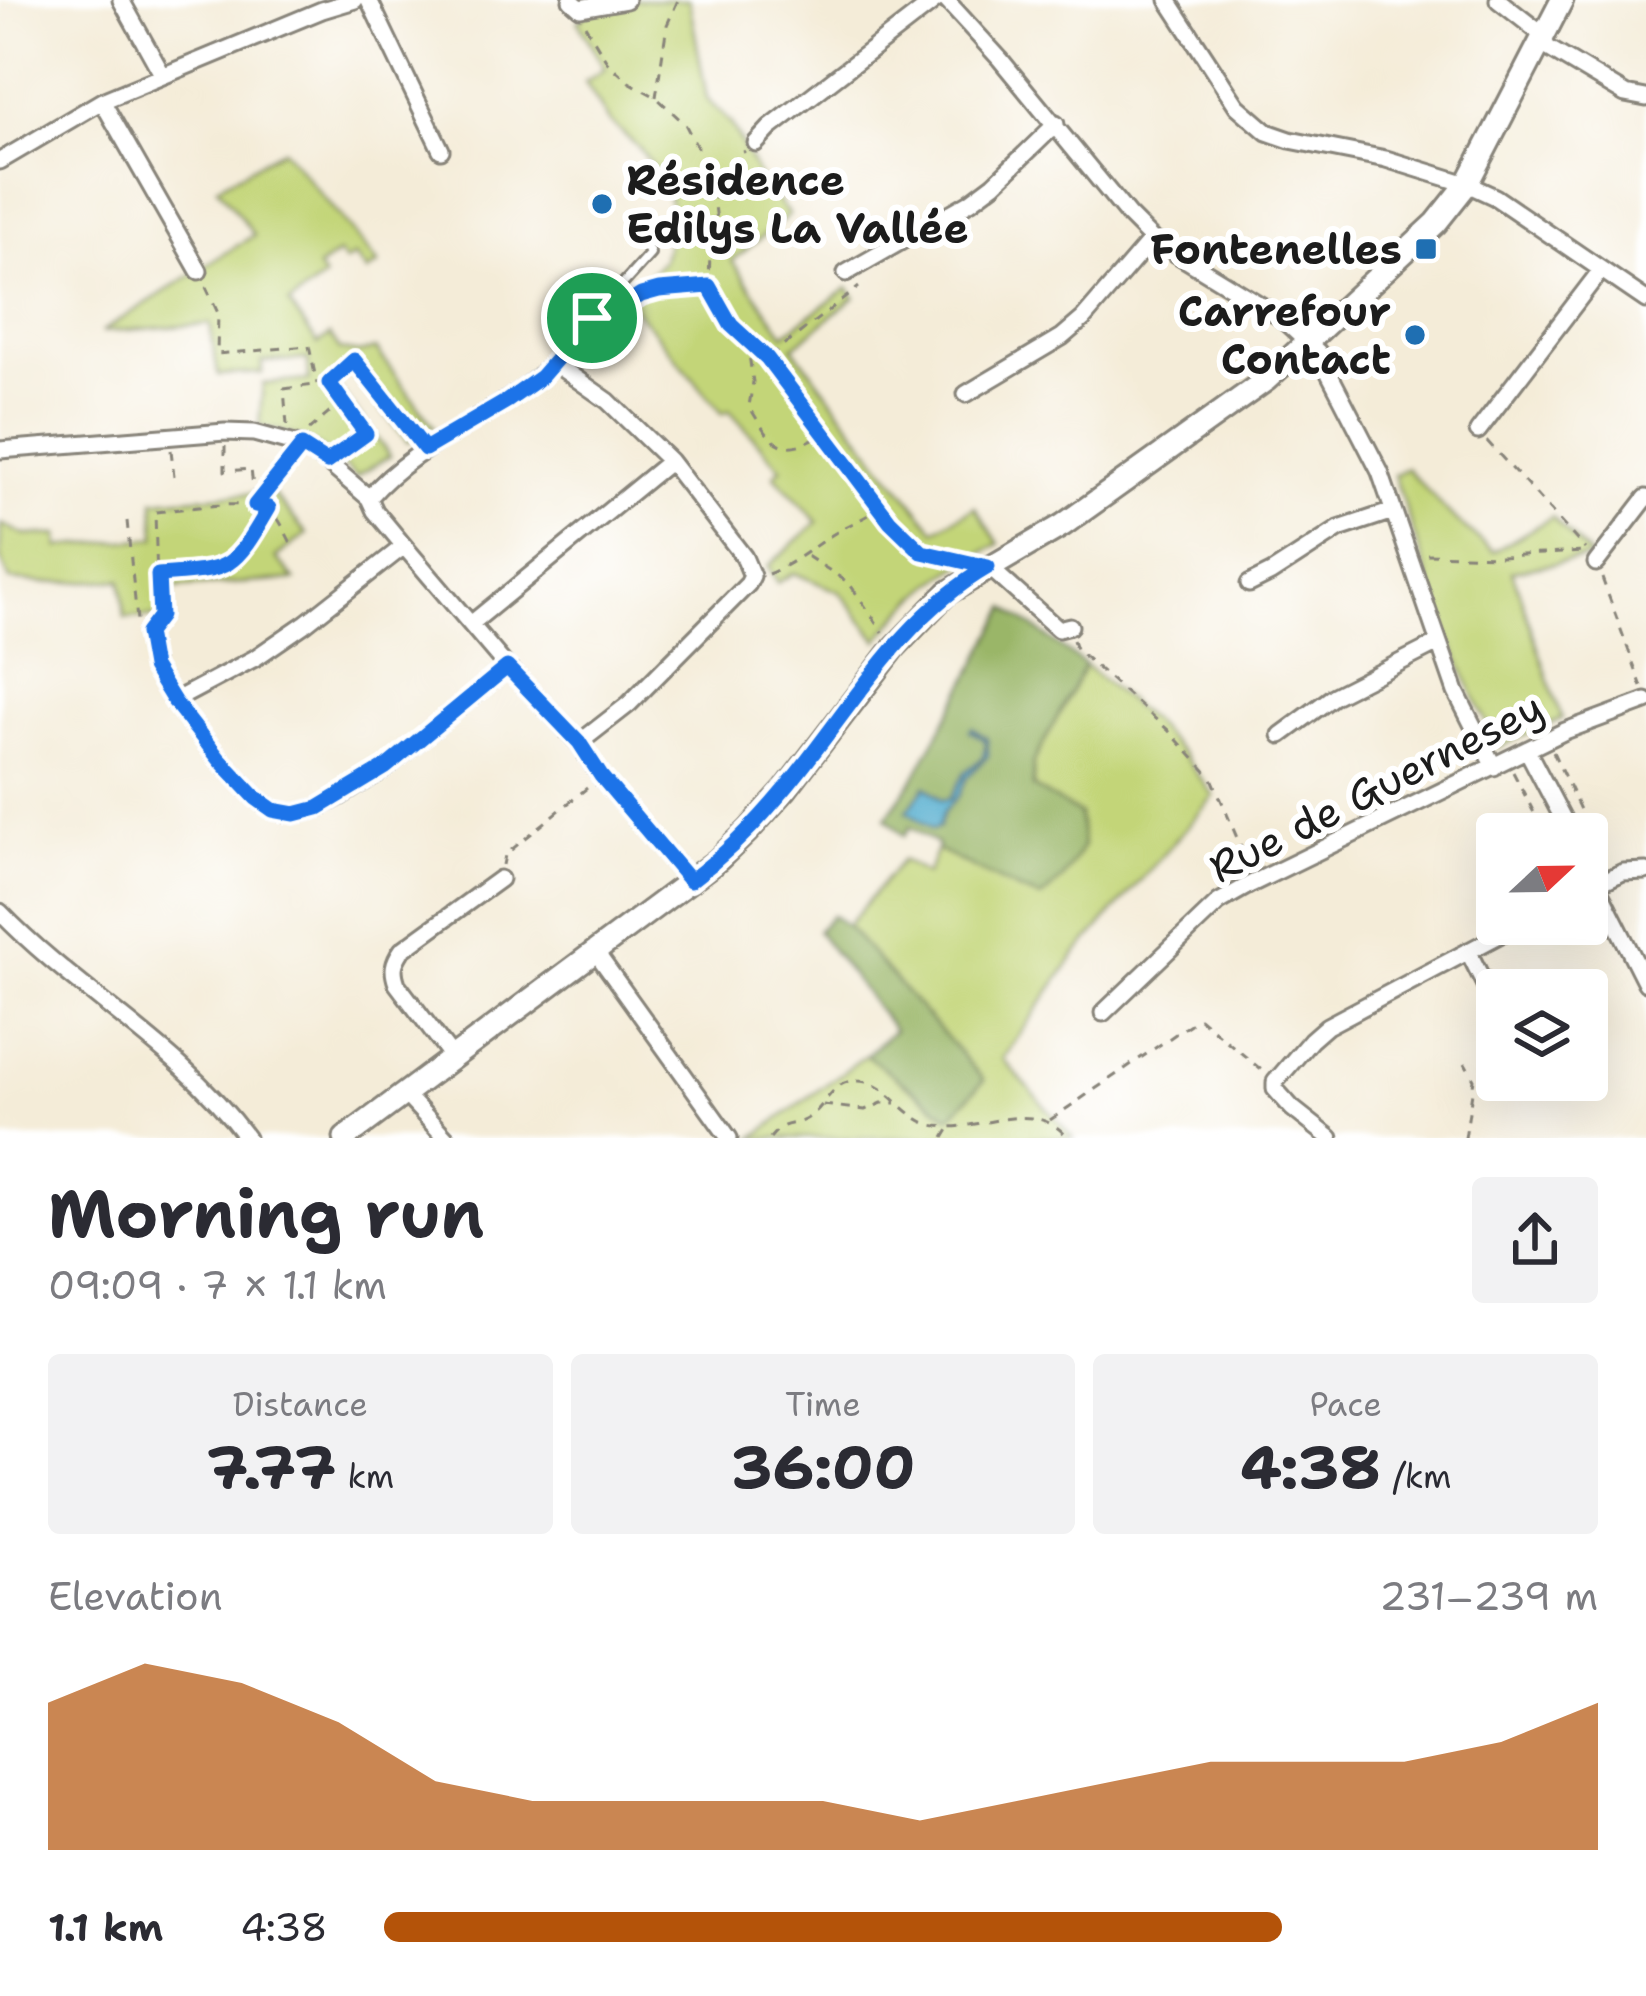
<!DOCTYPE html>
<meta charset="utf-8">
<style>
:root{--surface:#fff;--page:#f2f2f3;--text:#2b2b33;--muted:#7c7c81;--accent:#b45309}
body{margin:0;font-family:"Shantell Sans",sans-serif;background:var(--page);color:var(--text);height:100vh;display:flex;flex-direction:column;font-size:45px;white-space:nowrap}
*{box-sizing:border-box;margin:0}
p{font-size:39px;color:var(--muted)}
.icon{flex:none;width:66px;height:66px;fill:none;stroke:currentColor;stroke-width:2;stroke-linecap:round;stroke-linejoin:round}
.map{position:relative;height:1138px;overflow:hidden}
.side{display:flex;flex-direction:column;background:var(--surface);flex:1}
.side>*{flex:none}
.needle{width:78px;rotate:68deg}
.controls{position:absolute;left:1476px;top:813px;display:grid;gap:24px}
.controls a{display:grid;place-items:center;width:132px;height:132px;border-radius:12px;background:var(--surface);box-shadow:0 12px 48px #0002;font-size:60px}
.pin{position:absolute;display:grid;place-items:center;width:102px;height:102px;color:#fff;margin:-51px;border:6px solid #fff;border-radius:50%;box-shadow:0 3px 12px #0007}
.round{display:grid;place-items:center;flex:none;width:126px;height:126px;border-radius:12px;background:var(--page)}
.head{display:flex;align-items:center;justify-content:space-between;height:204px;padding:0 48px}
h1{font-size:66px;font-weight:700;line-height:90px}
.metrics{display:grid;grid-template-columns:repeat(3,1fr);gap:18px;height:204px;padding:12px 48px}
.metrics div{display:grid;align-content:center;border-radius:12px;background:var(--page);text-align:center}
.metrics b{font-size:60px;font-weight:700}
.metrics small{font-size:33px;font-weight:400}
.metrics p{font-size:33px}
.chart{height:336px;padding:24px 48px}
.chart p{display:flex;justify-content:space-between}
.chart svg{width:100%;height:216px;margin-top:12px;fill:var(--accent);opacity:.7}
ul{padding:0 48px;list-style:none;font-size:39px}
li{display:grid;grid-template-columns:192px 144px 1fr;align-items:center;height:90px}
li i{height:30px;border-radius:15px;background:var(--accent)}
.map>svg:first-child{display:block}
.green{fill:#c3d578;stroke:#70784a;stroke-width:3}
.forest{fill:#9ab668;stroke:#5b6942;stroke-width:3;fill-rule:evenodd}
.water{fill:#4fabcd;stroke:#366474;stroke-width:3}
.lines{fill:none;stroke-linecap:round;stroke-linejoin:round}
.lane-casing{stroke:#88847a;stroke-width:14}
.street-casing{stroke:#88847a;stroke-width:21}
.secondary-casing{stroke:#88847a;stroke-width:27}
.path{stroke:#88847a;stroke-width:3;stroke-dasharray:9 9;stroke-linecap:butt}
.lane{stroke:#fff;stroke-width:8}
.street{stroke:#fff;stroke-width:15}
.secondary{stroke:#fff;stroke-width:21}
.route-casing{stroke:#fff;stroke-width:24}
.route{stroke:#1a73e8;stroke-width:15}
.poi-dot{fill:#1f6fb2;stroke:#fff;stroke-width:4.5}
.labels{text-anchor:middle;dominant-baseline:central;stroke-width:12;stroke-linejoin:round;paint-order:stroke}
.poi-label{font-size:42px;font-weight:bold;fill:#1c1c1c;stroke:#fff;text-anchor:end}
.street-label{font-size:42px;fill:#1c1c1c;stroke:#fff}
</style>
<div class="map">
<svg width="1646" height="1138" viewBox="0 0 1646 1138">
<rect width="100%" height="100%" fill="#fff"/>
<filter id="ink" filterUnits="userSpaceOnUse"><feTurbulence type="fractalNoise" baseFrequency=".00833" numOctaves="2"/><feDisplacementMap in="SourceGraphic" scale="24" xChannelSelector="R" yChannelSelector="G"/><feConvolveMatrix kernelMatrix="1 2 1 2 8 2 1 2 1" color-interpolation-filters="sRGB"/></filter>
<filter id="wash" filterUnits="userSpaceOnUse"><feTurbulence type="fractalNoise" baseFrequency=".004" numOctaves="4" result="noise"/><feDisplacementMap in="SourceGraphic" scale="48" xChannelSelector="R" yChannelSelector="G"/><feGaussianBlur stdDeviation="2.7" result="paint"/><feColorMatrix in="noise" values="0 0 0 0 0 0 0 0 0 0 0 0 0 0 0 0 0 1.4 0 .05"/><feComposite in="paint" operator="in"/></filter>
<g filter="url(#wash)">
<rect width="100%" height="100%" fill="#f4ecd8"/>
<path class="green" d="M574 0H689L707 99 731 124 759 177 789 215 732 261 784 334 848 288 855 297 793 347 882 465 935 530 975 507 999 544C942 573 918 591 878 640L840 592 794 573 777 583 768 566 818 522 774 475 781 468 729 410 723 414 627 299 663 260 672 224 669 198 659 175 639 148 609 121 585 82 605 69 578 21 584 17Z
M283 149 379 264 367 272 354 256 345 262 338 254 318 268 324 278 289 304 318 344 330 335 340 350 359 353 376 349 434 427 408 442 350 369 334 383 390 456 356 477C322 445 305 436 259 426L263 384 309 380 308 359 262 362V373L218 375 210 324 101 332 254 235 217 187Z
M1406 468 1451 516 1493 552 1552 517 1591 557 1512 571 1562 719 1497 748 1448 636 1394 475Z
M271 492 307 534 276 557 295 580 166 588 168 616 125 618 121 580 43 583 10 580 0 558 1 524 25 535H58L59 547 156 538 154 500Z
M1085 665 1152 722 1182 754 1214 796 1073 958 1003 1059 1073 1138H753L866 1055 950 1116 983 1081 847 926 902 860 927 874 937 850 978 868 1079 814 1033 787V763Z"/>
<path class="forest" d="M1007 608 1085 665 1033 763V787L1079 814 1083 846 1063 878 1041 898 1021 891 937 850 938 845 910 827 904 836 886 818 913 780ZM972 728 987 738 988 756 967 777 959 795 944 811 939 827 932 830 908 811 925 786 942 800 950 799 965 772 983 758 986 744 981 737 971 731Z
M832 915 847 926 984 1080 950 1117 866 1055 894 1030 817 931Z"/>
<path class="water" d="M972 728 987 739 988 756 967 777 959 795 944 811 939 827 932 830 907 811 926 786 942 800 950 799 965 772 983 758 986 744 981 737 970 731Z"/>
</g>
<g filter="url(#ink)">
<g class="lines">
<g class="lane-casing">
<path id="lane" d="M555 362 562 351 650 254 636 223"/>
</g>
<g class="street-casing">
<path id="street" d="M121 0 162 74
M369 0 441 150
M571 0 580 8 626 0
M946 0 1000 59 1128 215 1152 239 1280 317 1318 352 1380 472 1456 692 1494 767
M1168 0 1237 106 1267 132 1290 140 1386 159 1467 184 1495 197 1646 300
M1498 0 1539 32 1548 48 1625 94 1646 98
M102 101 199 271
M756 143 770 128 936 0
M0 161 102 101 322 10 355 0
M846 273 970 202 994 184 1056 124
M966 394 1062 337 1083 319 1152 239
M1478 431 1601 270
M0 450 225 432 254 433 302 446 327 462 369 498 375 511 404 546 507 667 579 743 601 777 690 881
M369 498C420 438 500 417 554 363L608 401 670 461 744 557 752 576 748 584 629 704 579 743
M1596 563 1646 498
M989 567 1058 629 1070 626
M1249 584 1271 573 1339 529 1393 511
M472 623 670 461
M147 633 153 667 174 701 220 760 256 798 273 810 295 814 318 808 339 797 386 768 507 667
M174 701 255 658 306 623 404 546
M1281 735 1334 696 1438 643
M1527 750 1571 834
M1587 866 1646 983
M1587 889 1623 872 1646 871
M0 912C79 994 178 1045 247 1138
M595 951 729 1138
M1468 951 1497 1009
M1103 1013 1219 902 1249 885 1565 731 1646 701
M453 1058 397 984C392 970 393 963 402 950L500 879
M405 1094 446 1138
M1330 1138 1292 1108 1275 1089V1082L1311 1040 1327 1026 1520 924"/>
</g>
<g class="secondary-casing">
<path id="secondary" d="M345 1138 718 860 748 831 785 790 894 648 947 593 1063 525 1266 380 1436 223 1467 184 1562 0"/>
</g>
<path class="path" d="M585 25 608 63 629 82 656 97 685 124 711 174 717 221 710 250 709 286 731 325 767 358 890 521 922 552 964 561
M656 97 667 25 678 0
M713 173 745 151
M206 287 218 313 217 354 309 346 317 384
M616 309 642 295 659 290 709 286
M747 341 753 382 749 406C771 443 781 460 823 433
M770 356 859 287
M287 425 284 389 329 383
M309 430 341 403 329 383 354 360 417 438
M1487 441 1585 549
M225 446V471L251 469 255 505 292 460
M171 450 174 476
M341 452 366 434 342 404
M127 521 137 620
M1427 554 1500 556 1585 552
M807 556 849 583 883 632
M768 574C793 564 812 547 835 533 849 524 864 519 878 509
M159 575C230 570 232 572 268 510
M1602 578 1642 687
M158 619 155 512C178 510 258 496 273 513 282 522 287 537 294 548
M1073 640 1076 649 1168 730 1212 778 1250 869
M1553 752 1605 863
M1513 772 1545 834
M503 865 505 855 587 788
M823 1105 865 1110 882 1103H896
M1050 1120 1199 1018 1265 1073
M770 1138C786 1118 792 1128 808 1118 827 1106 832 1079 858 1081 887 1082 901 1114 928 1124 974 1138 1031 1093 1068 1138
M944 1138 950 1128
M1465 1138 1474 1079 1465 1063"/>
<use href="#lane" class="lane"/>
<use href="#street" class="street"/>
<use href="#secondary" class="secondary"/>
</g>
</g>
<g class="lines" filter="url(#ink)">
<g class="route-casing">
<path id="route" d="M709 286 731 325 767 358 890 521 922 552 988 567C898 619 849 713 783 791 755 825 725 855 690 881L601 776 579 742 507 667 386 767 318 808 295 814 273 810 256 798 220 760 174 701 153 667 147 633 160 616 158 575C231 570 232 572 269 508L255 505 302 446 327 462 366 434 329 383 354 360 425 449 507 401 541 377 592 318 626 305 641 295 659 290Z"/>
</g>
<use href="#route" class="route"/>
</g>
<g class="poi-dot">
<circle cx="602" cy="204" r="12"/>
<rect x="1414" y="237" width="24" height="24" rx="6"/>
<circle cx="1415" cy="335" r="12"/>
</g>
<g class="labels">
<g class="poi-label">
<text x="626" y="180" text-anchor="start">Résidence<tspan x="626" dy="48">Edilys La Vallée</tspan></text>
<text x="1402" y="249">Fontenelles</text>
<text x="1391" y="311">Carrefour<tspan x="1391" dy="48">Contact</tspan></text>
</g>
<g class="street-label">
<text transform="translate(1376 787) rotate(-27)">Rue de Guernesey</text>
</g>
</g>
</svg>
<div class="controls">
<a><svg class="needle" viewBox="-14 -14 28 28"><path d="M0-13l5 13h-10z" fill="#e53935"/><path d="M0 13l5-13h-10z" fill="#7c7c81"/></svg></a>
<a><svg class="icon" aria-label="layers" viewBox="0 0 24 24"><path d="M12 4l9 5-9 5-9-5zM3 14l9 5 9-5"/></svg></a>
</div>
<div class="pin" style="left:592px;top:318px;background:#1e9e55"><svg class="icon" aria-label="arrive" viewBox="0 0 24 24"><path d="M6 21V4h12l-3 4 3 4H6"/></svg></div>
</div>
<section class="side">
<div class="head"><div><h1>Morning run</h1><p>09:09 · 7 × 1.1 km</p></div><a class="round"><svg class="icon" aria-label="share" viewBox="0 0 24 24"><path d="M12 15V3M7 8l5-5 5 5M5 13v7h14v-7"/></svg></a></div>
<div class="metrics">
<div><p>Distance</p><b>7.77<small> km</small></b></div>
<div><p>Time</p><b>36:00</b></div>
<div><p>Pace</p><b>4:38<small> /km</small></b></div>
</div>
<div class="chart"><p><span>Elevation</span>231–239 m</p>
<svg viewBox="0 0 160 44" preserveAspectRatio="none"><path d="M0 44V14L10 6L20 10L30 18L40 30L50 34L60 34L70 34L80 34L90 38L100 34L110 30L120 26L130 26L140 26L150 22L160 14V44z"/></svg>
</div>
<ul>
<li><b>1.1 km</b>4:38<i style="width:74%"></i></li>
</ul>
</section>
